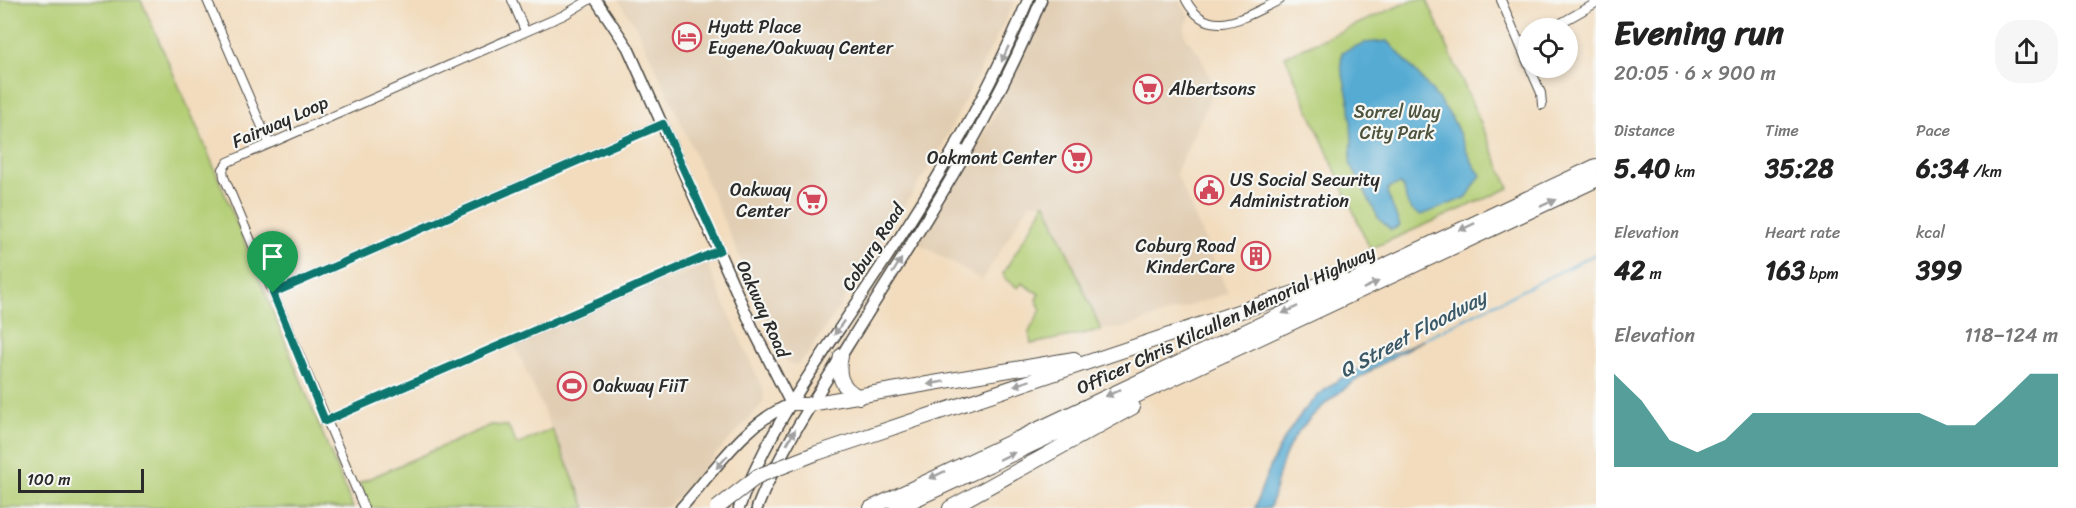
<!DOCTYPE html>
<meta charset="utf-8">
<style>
:root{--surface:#fff;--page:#f6f6f6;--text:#222;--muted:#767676;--accent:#0f766e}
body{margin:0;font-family:Sriracha,sans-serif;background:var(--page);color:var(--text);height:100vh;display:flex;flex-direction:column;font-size:22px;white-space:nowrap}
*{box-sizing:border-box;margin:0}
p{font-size:20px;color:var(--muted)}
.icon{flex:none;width:33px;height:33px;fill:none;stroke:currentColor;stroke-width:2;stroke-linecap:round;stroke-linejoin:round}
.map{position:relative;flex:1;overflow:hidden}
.panel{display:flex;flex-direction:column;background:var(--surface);width:480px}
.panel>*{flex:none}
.controls{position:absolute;left:1518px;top:18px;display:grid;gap:12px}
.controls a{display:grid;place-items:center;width:60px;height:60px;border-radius:50%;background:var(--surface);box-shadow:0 3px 9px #0003;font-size:30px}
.scale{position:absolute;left:18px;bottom:15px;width:126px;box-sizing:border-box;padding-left:6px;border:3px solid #2b2b2b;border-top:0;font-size:16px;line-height:21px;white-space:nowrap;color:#2b2b2b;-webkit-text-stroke:4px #f6f6f2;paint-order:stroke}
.pin{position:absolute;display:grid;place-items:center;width:51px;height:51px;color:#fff;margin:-62px -26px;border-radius:50% 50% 50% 0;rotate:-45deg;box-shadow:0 0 6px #0007}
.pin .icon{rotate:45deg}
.round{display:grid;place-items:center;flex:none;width:63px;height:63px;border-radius:24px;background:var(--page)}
.head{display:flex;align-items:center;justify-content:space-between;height:102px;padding:0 18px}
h1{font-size:33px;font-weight:700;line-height:45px}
.figures{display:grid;grid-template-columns:repeat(3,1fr);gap:9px;height:102px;padding:6px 18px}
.figures div{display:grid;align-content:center}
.figures b{font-size:26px;font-weight:700}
.figures small{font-size:16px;font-weight:400}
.figures p{font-size:16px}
.chart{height:168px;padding:12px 18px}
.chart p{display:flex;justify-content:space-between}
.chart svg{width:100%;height:108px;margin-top:6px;fill:var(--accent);opacity:.7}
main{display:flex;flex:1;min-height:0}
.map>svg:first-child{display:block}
.built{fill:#e1cdb2}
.green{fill:#b3ce74;stroke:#6f7c50;stroke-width:1.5}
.water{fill:#57abd3;stroke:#416b7f;stroke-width:1.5}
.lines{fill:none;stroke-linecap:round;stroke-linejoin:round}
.stream{stroke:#57abd3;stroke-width:2}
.minor-casing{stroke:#494641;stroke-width:10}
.secondary-casing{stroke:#494641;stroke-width:13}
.primary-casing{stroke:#494641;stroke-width:14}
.motorway-casing{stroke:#494641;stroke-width:16}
.minor{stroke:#fff;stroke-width:8}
.secondary{stroke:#fff;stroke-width:10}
.primary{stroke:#fff;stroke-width:12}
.motorway{stroke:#fff;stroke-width:14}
.motorway-bridge-casing{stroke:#494641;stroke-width:16;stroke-linecap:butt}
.motorway-bridge{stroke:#fff;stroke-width:14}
.oneway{fill:#a0a0a0}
.route-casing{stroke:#fff;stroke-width:12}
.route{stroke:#0f766e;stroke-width:8}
.labels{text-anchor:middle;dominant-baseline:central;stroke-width:4.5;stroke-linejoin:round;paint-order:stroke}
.poi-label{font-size:18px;fill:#2b2b2b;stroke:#f6f6f2;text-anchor:start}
.park-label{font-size:18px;fill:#4d543d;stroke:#f6f6f2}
.street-label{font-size:18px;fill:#2b2b2b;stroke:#f6f6f2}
.water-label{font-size:20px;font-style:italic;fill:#3a5866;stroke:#f6f6f2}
</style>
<main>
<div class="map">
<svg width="1596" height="508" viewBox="0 0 1596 508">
<rect width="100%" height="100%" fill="#f6f6f2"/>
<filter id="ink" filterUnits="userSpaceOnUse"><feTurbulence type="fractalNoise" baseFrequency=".0167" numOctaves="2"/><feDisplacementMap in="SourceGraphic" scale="12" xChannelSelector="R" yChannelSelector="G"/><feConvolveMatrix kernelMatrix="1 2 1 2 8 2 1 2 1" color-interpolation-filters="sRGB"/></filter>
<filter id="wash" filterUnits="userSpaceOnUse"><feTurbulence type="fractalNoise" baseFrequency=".008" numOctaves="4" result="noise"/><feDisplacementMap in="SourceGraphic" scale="24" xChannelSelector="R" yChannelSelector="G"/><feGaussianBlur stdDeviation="1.35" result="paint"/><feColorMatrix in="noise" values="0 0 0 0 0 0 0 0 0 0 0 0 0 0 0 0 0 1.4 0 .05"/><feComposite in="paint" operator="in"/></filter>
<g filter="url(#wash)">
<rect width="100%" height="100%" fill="#f2dcbd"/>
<path class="built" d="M618 0H1015L938 154 810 352 798 364H790L784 358 667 91 634 23Z
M1046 0H1179L1190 17 1185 26V36L1200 55 1215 88 1176 173 1228 293 1123 328 1101 330 1045 203H1030L982 280 918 243 994 117Z
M707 264 764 392 763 403 667 508H586L514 343 642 287 669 280Z"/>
<path class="green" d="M0 0H141L206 148 353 508H0Z
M1412 0H1427L1509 188 1370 249 1285 56Z
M1043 203H1046L1101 330 1031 344 1029 332 1041 310 1036 299 1039 294 1022 283 1018 288 1005 279 1003 273 1042 210Z
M491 425 508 426 517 445 552 429 586 508H370L359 483Z"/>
<path class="water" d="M1388 41C1409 65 1434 90 1451 117 1463 137 1466 158 1481 175L1467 197 1422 215C1407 211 1406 201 1404 188L1400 184 1390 187 1387 192 1400 226 1391 230 1379 219 1350 163 1352 141 1350 106 1341 66 1342 52 1364 43Z
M1425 339C1382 362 1307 405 1287 451 1279 468 1276 489 1270 508H1255C1270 459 1295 407 1340 379 1366 363 1397 352 1425 339Z"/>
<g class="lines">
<path class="stream" d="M1424 339 1596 254"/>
</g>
</g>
<g filter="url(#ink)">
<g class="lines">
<g class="minor-casing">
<path id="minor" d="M207 0 269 143
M512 0 525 31
M1186 0C1209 44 1249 14 1280 0
M1501 0 1528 64
M1552 28 1596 3
M1519 43 1528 39
M1530 68 1541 93 1542 105
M273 293 662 124
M325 421 719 251
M364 508 224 177 223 169 228 162 564 15 589 0"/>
</g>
<g class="secondary-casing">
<path id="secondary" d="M596 0 628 48 754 331 791 404
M681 508C713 473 745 422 791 404
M739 508C768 429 818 362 864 292 926 199 985 104 1028 0
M757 508C780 450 815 399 848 345 917 233 992 123 1041 0"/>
</g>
<g class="primary-casing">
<path id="primary" d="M955 149 965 154
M791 404H810"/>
</g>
<g class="motorway-casing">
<path id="motorway" d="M841 356C837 375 840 387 859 397
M810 404 1074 359
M817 453 1327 282 1342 279
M871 508 1596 166
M897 508 1596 180
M950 508 1133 407"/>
</g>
<use href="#minor" class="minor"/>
<use href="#secondary" class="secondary"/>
<use href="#primary" class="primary"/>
<use href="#motorway" class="motorway"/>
<g class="motorway-bridge-casing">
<path id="motorway-bridge" d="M717 508 758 476 817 453"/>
</g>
<use href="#motorway-bridge" class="motorway-bridge"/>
</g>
<defs><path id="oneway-solid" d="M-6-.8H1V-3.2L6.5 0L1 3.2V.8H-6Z" transform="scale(1.5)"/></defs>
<g class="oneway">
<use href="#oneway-solid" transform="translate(1005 54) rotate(114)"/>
<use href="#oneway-solid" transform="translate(1548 203) rotate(-25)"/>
<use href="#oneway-solid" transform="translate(1467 227) rotate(155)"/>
<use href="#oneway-solid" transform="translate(897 266) rotate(-58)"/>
<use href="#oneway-solid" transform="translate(1371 285) rotate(-25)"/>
<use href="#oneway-solid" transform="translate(1290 310) rotate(155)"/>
<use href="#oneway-solid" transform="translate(839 328) rotate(124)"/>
<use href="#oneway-solid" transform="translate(936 383) rotate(170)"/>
<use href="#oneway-solid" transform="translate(1022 383) rotate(161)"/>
<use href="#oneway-solid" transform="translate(1113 393) rotate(155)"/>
<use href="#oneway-solid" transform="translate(791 437) rotate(-60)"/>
<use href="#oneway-solid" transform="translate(1007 456) rotate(-25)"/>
<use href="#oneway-solid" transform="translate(722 462) rotate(132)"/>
<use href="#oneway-solid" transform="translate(937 475) rotate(155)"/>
</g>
</g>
<g class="lines" filter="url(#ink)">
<g class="route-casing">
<path id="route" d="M663 124 720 250 325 421 273 293Z"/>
</g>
<use href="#route" class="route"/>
</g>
<defs>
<g id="hotel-ring" transform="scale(1.5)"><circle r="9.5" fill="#f6f6f2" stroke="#d1495b" stroke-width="1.5"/><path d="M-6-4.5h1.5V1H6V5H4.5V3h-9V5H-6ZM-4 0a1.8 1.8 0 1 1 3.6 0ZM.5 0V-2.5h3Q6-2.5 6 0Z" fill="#d1495b"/></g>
<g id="supermarket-ring" transform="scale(1.5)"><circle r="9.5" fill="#f6f6f2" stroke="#d1495b" stroke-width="1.5"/><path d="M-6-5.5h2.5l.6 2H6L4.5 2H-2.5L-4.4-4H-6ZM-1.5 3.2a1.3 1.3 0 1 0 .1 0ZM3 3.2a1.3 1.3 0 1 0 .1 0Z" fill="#d1495b"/></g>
<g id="civic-ring" transform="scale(1.5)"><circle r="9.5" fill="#f6f6f2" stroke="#d1495b" stroke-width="1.5"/><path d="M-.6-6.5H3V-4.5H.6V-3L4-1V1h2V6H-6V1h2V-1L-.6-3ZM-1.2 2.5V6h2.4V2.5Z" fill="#d1495b"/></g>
<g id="building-ring" transform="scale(1.5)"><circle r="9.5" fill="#f6f6f2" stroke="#d1495b" stroke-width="1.5"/><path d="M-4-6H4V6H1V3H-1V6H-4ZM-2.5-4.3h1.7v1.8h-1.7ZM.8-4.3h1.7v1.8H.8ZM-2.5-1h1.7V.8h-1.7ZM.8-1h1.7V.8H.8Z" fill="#d1495b"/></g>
<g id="stadium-ring" transform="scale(1.5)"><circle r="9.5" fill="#f6f6f2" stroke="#d1495b" stroke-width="1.5"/><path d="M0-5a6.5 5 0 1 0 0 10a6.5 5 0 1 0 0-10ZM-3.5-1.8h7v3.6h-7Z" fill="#d1495b"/></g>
</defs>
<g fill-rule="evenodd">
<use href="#hotel-ring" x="687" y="37"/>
<use href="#supermarket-ring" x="1148" y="89"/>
<use href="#supermarket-ring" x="1077" y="158"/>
<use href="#civic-ring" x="1209" y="190"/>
<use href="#supermarket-ring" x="812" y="200"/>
<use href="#building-ring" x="1256" y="256"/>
<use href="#stadium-ring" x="572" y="386"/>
</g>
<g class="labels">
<g class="poi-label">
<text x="708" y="27">Hyatt Place<tspan x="708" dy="21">Eugene/Oakway Center</tspan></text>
<text x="1169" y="89">Albertsons</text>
<text x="1056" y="158" text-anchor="end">Oakmont Center</text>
<text x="1230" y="180">US Social Security<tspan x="1230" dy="21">Administration</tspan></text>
<text x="791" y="190" text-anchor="end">Oakway<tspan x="791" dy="21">Center</tspan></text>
<text x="1235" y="246" text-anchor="end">Coburg Road<tspan x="1235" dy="21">KinderCare</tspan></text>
<text x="593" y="386">Oakway FiiT</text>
</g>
<g class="park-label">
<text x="1397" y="112">Sorrel Way<tspan x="1397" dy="21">City Park</tspan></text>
</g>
<g class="street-label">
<text transform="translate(280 122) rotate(-24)">Fairway Loop</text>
<text transform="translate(873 247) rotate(-57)">Coburg Road</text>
<text transform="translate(763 309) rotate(66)">Oakway Road</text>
<text transform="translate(1226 320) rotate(-25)">Officer Chris Kilcullen Memorial Highway</text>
</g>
<g class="water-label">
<text transform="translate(1413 334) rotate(-28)">Q Street Floodway</text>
</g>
</g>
</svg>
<div class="controls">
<a><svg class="icon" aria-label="locate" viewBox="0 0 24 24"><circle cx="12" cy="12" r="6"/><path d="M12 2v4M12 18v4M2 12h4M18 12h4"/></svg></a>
</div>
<div class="scale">100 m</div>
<div class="pin" style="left:273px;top:293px;background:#1e9e55"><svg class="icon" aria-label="arrive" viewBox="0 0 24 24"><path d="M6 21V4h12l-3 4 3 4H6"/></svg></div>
</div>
<section class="panel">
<div class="head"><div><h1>Evening run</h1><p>20:05 · 6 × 900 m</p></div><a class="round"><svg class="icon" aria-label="share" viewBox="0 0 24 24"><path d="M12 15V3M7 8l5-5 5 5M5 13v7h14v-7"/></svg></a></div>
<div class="figures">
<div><p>Distance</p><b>5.40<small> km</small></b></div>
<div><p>Time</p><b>35:28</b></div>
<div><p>Pace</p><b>6:34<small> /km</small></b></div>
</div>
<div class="figures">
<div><p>Elevation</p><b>42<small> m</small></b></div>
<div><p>Heart rate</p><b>163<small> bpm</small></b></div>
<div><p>kcal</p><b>399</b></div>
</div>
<div class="chart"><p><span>Elevation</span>118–124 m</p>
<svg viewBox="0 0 160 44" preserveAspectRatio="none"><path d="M0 44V6L10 17L20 33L30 38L40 33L50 22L60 22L70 22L80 22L90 22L100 22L110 22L120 27L130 27L140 17L150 6L160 6V44z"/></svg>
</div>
</section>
</main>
